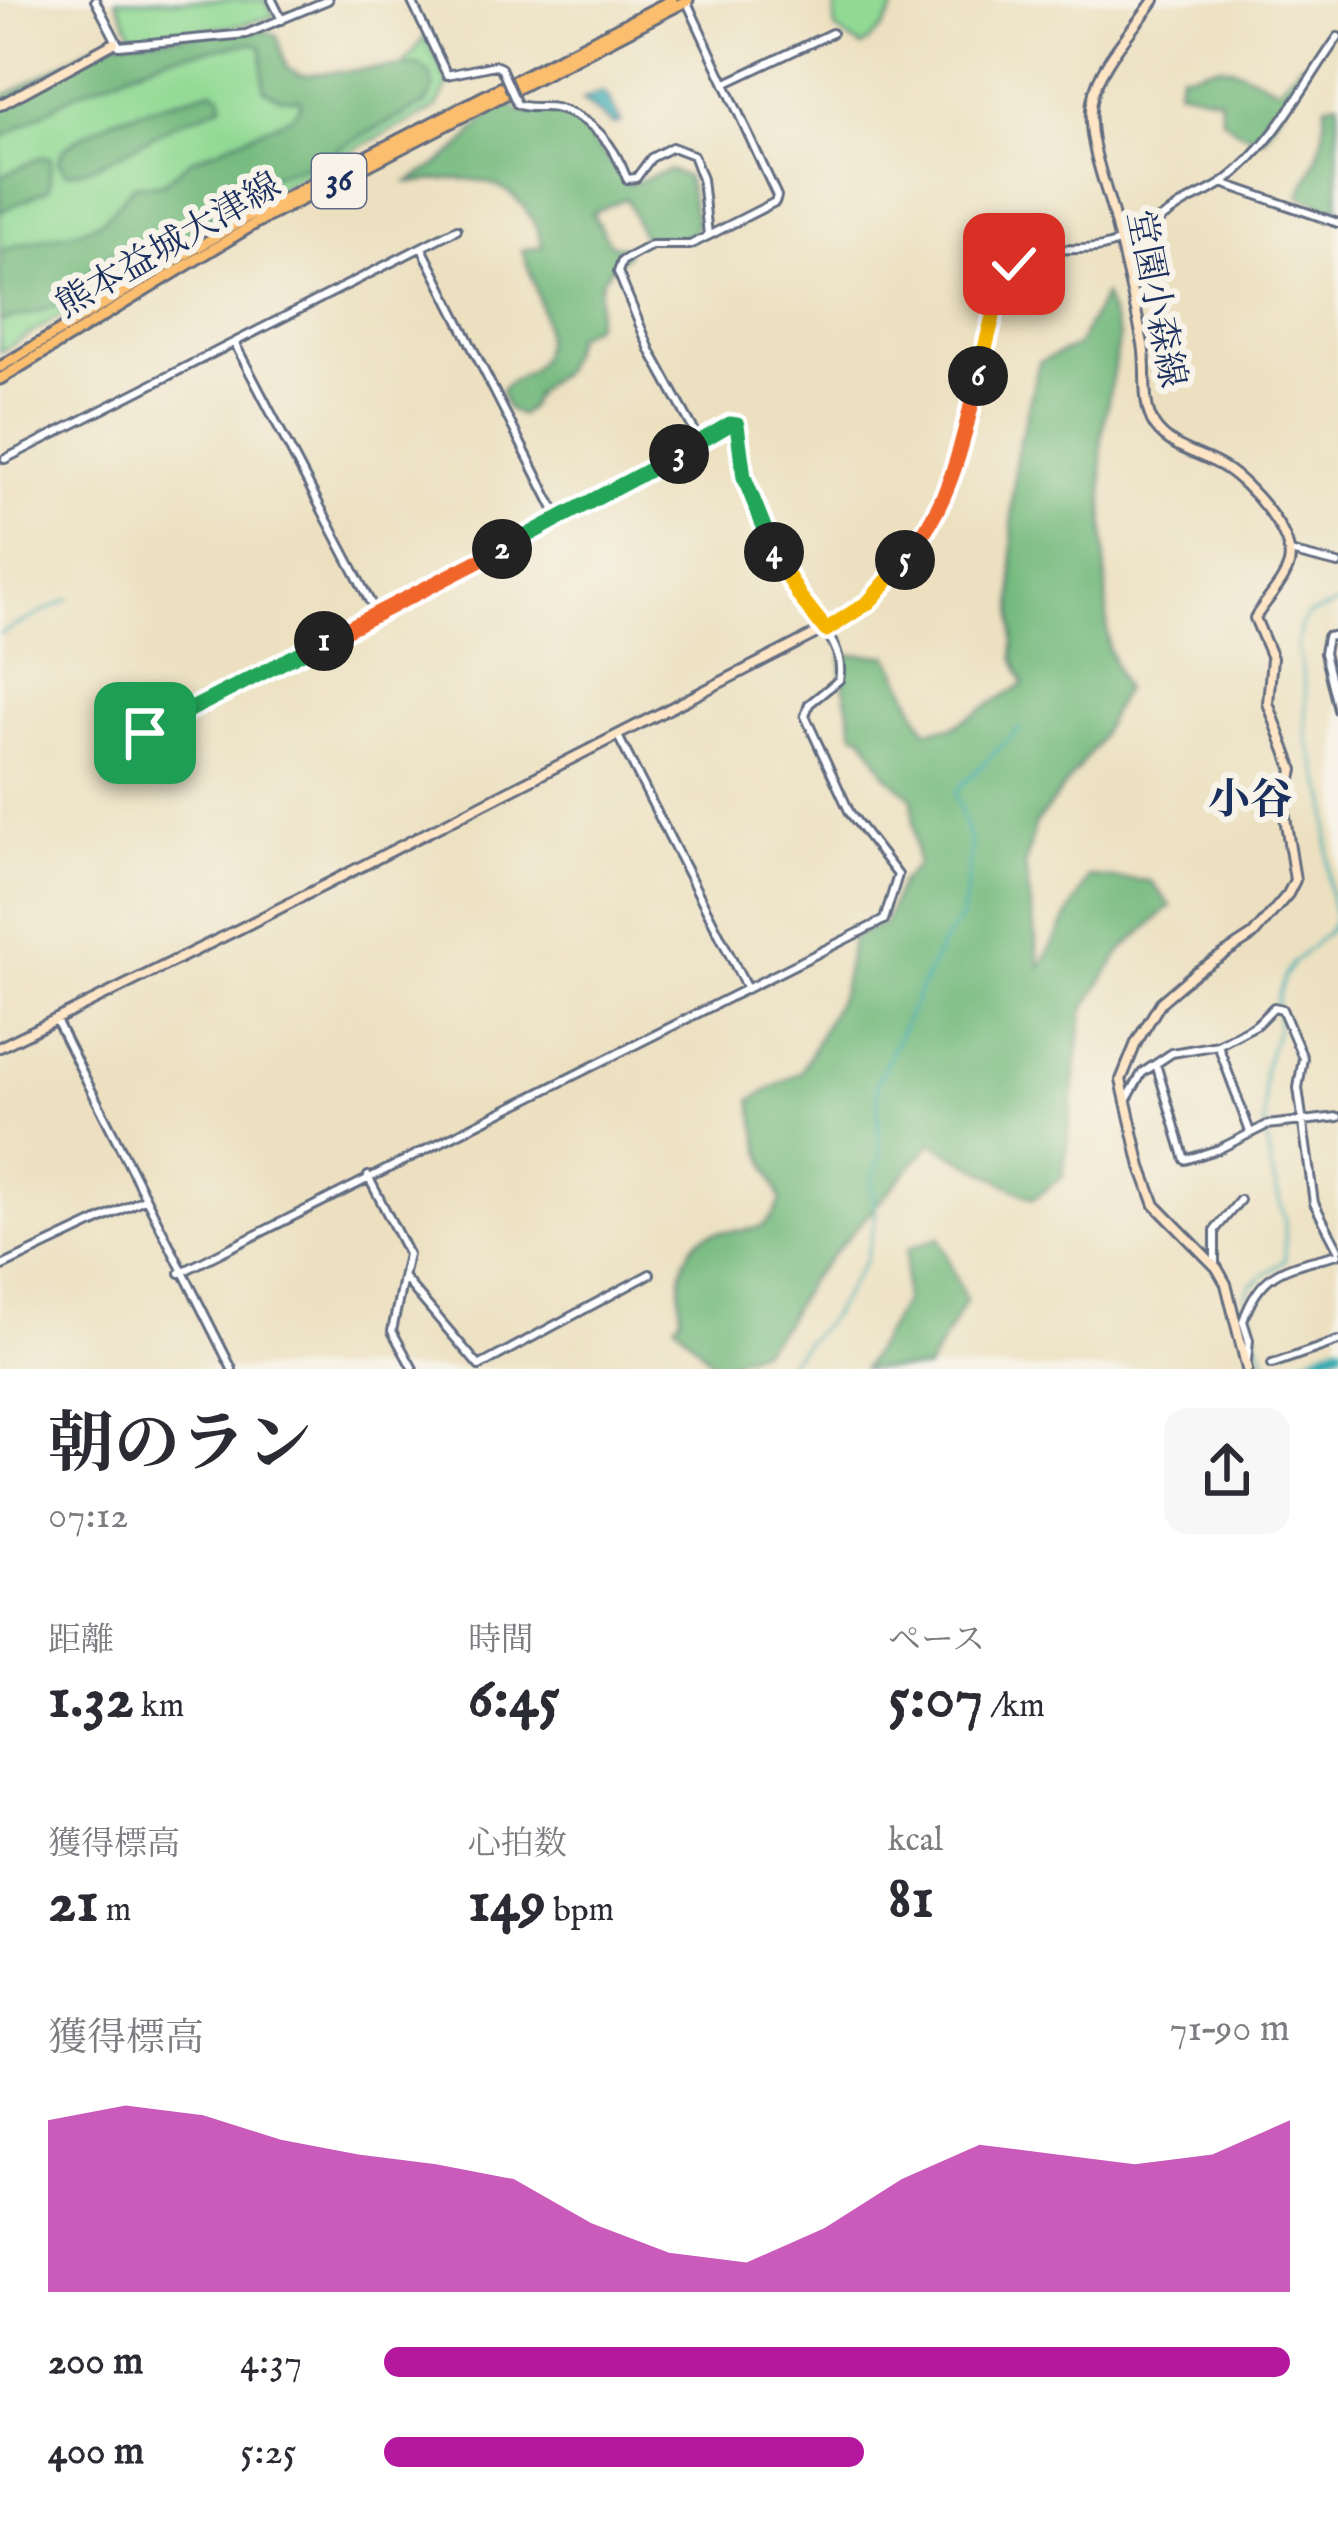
<!DOCTYPE html>
<html lang="ja">
<meta charset="utf-8">
<style>
:root{--surface:#fff;--page:#f7f7f7;--text:#2b2b33;--muted:#7c7c81;--accent:#b5179e}
body{margin:0;font-family:"IM FELL English","Noto Serif JP",serif;background:var(--page);color:var(--text);height:100vh;display:flex;flex-direction:column;font-size:45px;white-space:nowrap}
*{box-sizing:border-box;margin:0}
p{font-size:39px;color:var(--muted)}
.icon{flex:none;width:66px;height:66px;fill:none;stroke:currentColor;stroke-width:2;stroke-linecap:round;stroke-linejoin:round}
.map{position:relative;height:1369px;overflow:hidden}
.sheet{display:flex;flex-direction:column;background:var(--surface);flex:1}
.sheet>*{flex:none}
.pin{position:absolute;display:grid;place-items:center;width:102px;height:102px;color:#fff;margin:-51px;border-radius:24px;box-shadow:0 6px 18px #0006}
.km{position:absolute;width:60px;height:60px;margin:-30px;border-radius:50%;background:#222;color:#fff;font-size:33px;line-height:60px;text-align:center}
.round{display:grid;place-items:center;flex:none;width:126px;height:126px;border-radius:24px;background:var(--page)}
.overview{display:flex;align-items:center;justify-content:space-between;height:204px;padding:0 48px}
h1{font-size:66px;font-weight:700;line-height:90px}
.stats{display:grid;grid-template-columns:repeat(3,1fr);gap:18px;height:204px;padding:12px 48px}
.stats div{display:grid;align-content:center}
.stats b{font-size:60px;font-weight:700}
.stats small{font-size:33px;font-weight:400}
.stats p{font-size:33px}
.chart{height:336px;padding:24px 48px}
.chart p{display:flex;justify-content:space-between}
.chart svg{width:100%;height:216px;margin-top:12px;fill:var(--accent);opacity:.7}
ul{padding:0 48px;list-style:none;font-size:39px}
li{display:grid;grid-template-columns:192px 144px 1fr;align-items:center;height:90px}
li i{height:30px;border-radius:15px;background:var(--accent)}
.map>svg:first-child{display:block}
.green{fill:#92da94;stroke:#568479;stroke-width:3}
.forest{fill:#75ba7e;stroke:#48746e;stroke-width:3}
.water{fill:#3aacb3;stroke:#2a6e88;stroke-width:3}
.lines{fill:none;stroke-linecap:round;stroke-linejoin:round}
.stream{stroke:#3aacb3;stroke-width:3}
.river{stroke:#3aacb3;stroke-width:12}
.street-casing{stroke:#646d80;stroke-width:12}
.secondary-casing{stroke:#646d80;stroke-width:14}
.primary-casing{stroke:#646d80;stroke-width:15}
.street{stroke:#fff;stroke-width:6}
.secondary{stroke:#fde5c5;stroke-width:8}
.primary{stroke:#fbbd6e;stroke-width:9}
.street-bridge-casing{stroke:#646d80;stroke-width:12;stroke-linecap:butt}
.street-bridge{stroke:#fff;stroke-width:6}
.split-1-casing{stroke:#fff;stroke-width:24}
.split-2-casing{stroke:#fff;stroke-width:24}
.split-3-casing{stroke:#fff;stroke-width:24}
.split-4-casing{stroke:#fff;stroke-width:24}
.split-5-casing{stroke:#fff;stroke-width:24}
.split-6-casing{stroke:#fff;stroke-width:24}
.split-7-casing{stroke:#fff;stroke-width:24}
.split-1{stroke:#22a559;stroke-width:15}
.split-2{stroke:#f0652b;stroke-width:15}
.split-3{stroke:#22a559;stroke-width:15}
.split-4{stroke:#22a559;stroke-width:15}
.split-5{stroke:#f5b400;stroke-width:15}
.split-6{stroke:#f0652b;stroke-width:15}
.split-7{stroke:#f5b400;stroke-width:15}
.labels{text-anchor:middle;dominant-baseline:central;stroke-width:12;stroke-linejoin:round;paint-order:stroke}
.shield{fill:#f7f3e8;stroke:#5d6a87;stroke-width:3}
.shield-label{font-size:33px;font-weight:bold;fill:#1b2f5e}
.street-label{font-size:36px;fill:#1b2f5e;stroke:#f7f3e8}
.quarter-label{font-size:42px;font-weight:bold;fill:#1b2f5e;stroke:#f7f3e8}
</style>
<div class="map">
<svg width="1338" height="1369" viewBox="0 0 1338 1369">
<rect width="100%" height="100%" fill="#f7f3e8"/>
<filter id="ink" filterUnits="userSpaceOnUse"><feTurbulence type="fractalNoise" baseFrequency=".00833" numOctaves="2"/><feDisplacementMap in="SourceGraphic" scale="24" xChannelSelector="R" yChannelSelector="G"/><feConvolveMatrix kernelMatrix="1 2 1 2 8 2 1 2 1" color-interpolation-filters="sRGB"/></filter>
<filter id="wash" filterUnits="userSpaceOnUse"><feTurbulence type="fractalNoise" baseFrequency=".004" numOctaves="4" result="noise"/><feDisplacementMap in="SourceGraphic" scale="48" xChannelSelector="R" yChannelSelector="G"/><feGaussianBlur stdDeviation="2.7" result="paint"/><feColorMatrix in="noise" values="0 0 0 0 0 0 0 0 0 0 0 0 0 0 0 0 0 1.4 0 .05"/><feComposite in="paint" operator="in"/></filter>
<g filter="url(#wash)">
<rect width="100%" height="100%" fill="#ece0c0"/>
<path class="green" d="M116 0H266L274 16 241 25 133 37Z
M841 0H899L883 28 862 47 835 29V10Z
M425 36 448 85 436 108 241 207 0 352V321L56 306 73 293 106 254 136 244H165L228 191 305 166 427 103 420 65 403 66Z
M266 37 272 58 316 97 308 123 0 295V136L113 60Z"/>
<path class="forest" d="M265 30 277 36 287 68 301 75 420 65 430 74 434 89 427 102 305 166 228 191C219 217 194 238 166 244 146 248 129 244 110 253 93 262 85 282 71 295 52 312 24 315 0 321V252C31 236 75 238 102 220 114 212 123 195 135 185L162 184 190 161 293 116 301 104 299 99 281 98 264 90 262 47 252 43 166 57 77 93 0 139V99L100 42Z
M1301 63 1307 67 1263 139 1238 131 1222 119 1219 98 1178 89 1180 73C1196 75 1204 66 1219 66 1237 66 1261 81 1278 88Z
M213 90 221 95 222 104C209 113 193 116 178 123 150 136 95 173 66 173L58 162 63 150 80 137 114 119Z
M1338 101V211L1299 196C1315 164 1326 141 1325 105Z
M511 104 520 112H554L582 127 628 185 669 170 687 177 697 224 691 238H643L626 198 592 213 610 244 626 247 627 255C587 285 606 288 594 325L575 336 562 371 537 391 529 408 520 415 507 409 501 391C510 376 528 377 538 362 557 337 532 277 522 250L543 246C528 197 500 176 447 179 434 179 422 183 408 182 426 172 443 162 458 149 479 130 483 114 511 104Z
M41 157 51 158 49 189 0 212V177Z
M1104 295 1119 337 1101 441 1108 647 1124 689 1096 745 1035 825 1025 866 1040 968 1089 877 1150 881 1171 906 1121 951 1083 1011 1063 1176 1033 1199 932 1143 808 1282 785 1323 762 1349 717 1367 675 1323 681 1317C678 1287 678 1235 720 1232 752 1229 766 1235 781 1200L761 1151 751 1100 801 1072 842 992 853 937 885 923 900 883 917 865 912 797 887 776 863 735 854 733 842 679V655H888C904 680 911 705 926 730L952 727 1024 684 1014 659 1012 504 1016 458 1039 362 1077 346Z
M939 1238 966 1301 927 1369H863L904 1302 907 1249Z"/>
<path class="water" d="M600 92 606 94 621 122 614 125 582 100Z"/>
<g class="lines">
<path class="stream" d="M0 634 69 599
M781 1369 830 1318 866 1259 876 1214 872 1179 880 1159 877 1083 940 947 961 917 966 894 971 843 955 792 1020 728
M1270 1369 1259 1346 1246 1295 1251 1285 1285 1260V1220L1271 1170 1265 1129 1264 1071 1278 1026 1277 1000 1285 976 1292 964 1330 930 1335 920 1328 884V803L1307 737 1305 687 1297 645 1301 625 1308 615 1338 604"/>
<path class="river" d="M1293 1369 1338 1348"/>
</g>
</g>
<g filter="url(#ink)">
<g class="lines">
<g class="street-casing">
<path id="street" d="M95 0 119 46 246 34 328 0
M272 0 282 20
M411 0 447 75 495 65 501 68
M686 0 777 196 775 202 690 245H652L622 261 618 272 651 352 700 441
M726 83 832 33
M517 104C529 110 541 105 555 108 593 118 614 144 627 179L636 178 651 158 672 147 693 155 702 179 708 235
M1222 183 1338 223
M422 248 560 521
M987 334C993 312 997 283 1013 265 1035 242 1074 253 1102 247 1135 239 1155 222 1183 204 1196 196 1211 191 1224 182 1273 146 1304 85 1338 37
M235 344 377 615
M5 459 457 229
M1290 552 1338 564
M1338 635 1327 637 1324 653 1338 710
M145 733 560 521 730 425H737C744 442 739 462 745 480 758 518 775 555 796 590 812 617 847 646 839 680L809 704 805 716 850 813 898 875 884 920 180 1273
M618 736 746 987
M56 1020 232 1369
M1218 1045 1250 1132
M1156 1064 1185 1160 1219 1149 1267 1125 1338 1117
M1126 1101 1142 1073 1172 1053 1218 1045 1256 1025 1274 1007 1282 1009 1303 1058 1298 1088 1314 1203 1338 1249
M368 1176 408 1254 392 1331 413 1369
M1215 1265V1230L1240 1200
M0 1267 144 1199
M405 1279 479 1366 650 1274
M1247 1361 1249 1340 1243 1321C1262 1267 1289 1267 1338 1254
M1272 1364 1338 1341"/>
</g>
<g class="secondary-casing">
<path id="secondary" d="M1154 0C1133 31 1099 63 1092 101 1086 136 1103 177 1112 210 1123 254 1134 299 1143 344 1148 370 1140 403 1155 426 1172 450 1202 453 1225 468 1249 483 1296 535 1289 564 1284 583 1265 601 1255 618L1272 658 1268 703 1293 770 1284 811 1295 880 1288 894 1253 935 1196 972 1161 1002 1136 1043 1121 1080 1141 1167 1155 1205 1217 1268 1226 1284 1247 1369
M0 105 114 43
M0 1047 243 927 850 616C949 538 962 450 987 334"/>
</g>
<g class="primary-casing">
<path id="primary" d="M0 367 246 218 672 0
M0 379 256 223 688 0"/>
</g>
<use href="#street" class="street"/>
<use href="#secondary" class="secondary"/>
<use href="#primary" class="primary"/>
<g class="street-bridge-casing">
<path id="street-bridge" d="M501 68 517 104"/>
</g>
<use href="#street-bridge" class="street-bridge"/>
</g>
</g>
<g class="lines" filter="url(#ink)">
<g class="split-1-casing">
<path id="split-1" d="M145 733 324 641"/>
</g>
<g class="split-2-casing">
<path id="split-2" d="M324 641 502 549"/>
</g>
<g class="split-3-casing">
<path id="split-3" d="M502 549 679 454"/>
</g>
<g class="split-4-casing">
<path id="split-4" d="M679 454 730 424 737 425 744 477 774 552"/>
</g>
<g class="split-5-casing">
<path id="split-5" d="M774 552 800 597 826 630 869 602 905 560"/>
</g>
<g class="split-6-casing">
<path id="split-6" d="M905 560C951 502 962 446 978 376"/>
</g>
<g class="split-7-casing">
<path id="split-7" d="M978 376 1001 285 1014 264"/>
</g>
<use href="#split-1" class="split-1"/>
<use href="#split-2" class="split-2"/>
<use href="#split-3" class="split-3"/>
<use href="#split-4" class="split-4"/>
<use href="#split-5" class="split-5"/>
<use href="#split-6" class="split-6"/>
<use href="#split-7" class="split-7"/>
</g>
<g class="labels">
<rect class="shield" x="312" y="154" width="54" height="54" rx="9"/>
<g class="shield-label">
<text x="339" y="181">36</text>
</g>
<g class="street-label">
<text transform="translate(169 246) rotate(-30)">熊本益城大津線</text>
<text transform="translate(1155 299) rotate(79)">堂園小森線</text>
</g>
<g class="quarter-label">
<text x="1250" y="801">小谷</text>
</g>
</g>
</svg>
<div class="pin" style="left:145px;top:733px;background:#1e9e55"><svg class="icon" aria-label="arrive" viewBox="0 0 24 24"><path d="M6 21V4h12l-3 4 3 4H6"/></svg></div>
<div class="pin" style="left:1014px;top:264px;background:#d93025"><svg class="icon" aria-label="check" viewBox="0 0 24 24"><path d="M5 12l5 5 9-10"/></svg></div>
<b class="km" style="left:324px;top:641px">1</b>
<b class="km" style="left:502px;top:549px">2</b>
<b class="km" style="left:679px;top:454px">3</b>
<b class="km" style="left:774px;top:552px">4</b>
<b class="km" style="left:905px;top:560px">5</b>
<b class="km" style="left:978px;top:376px">6</b>
</div>
<section class="sheet">
<div class="overview"><div><h1>朝のラン</h1><p>07:12</p></div><a class="round"><svg class="icon" aria-label="share" viewBox="0 0 24 24"><path d="M12 15V3M7 8l5-5 5 5M5 13v7h14v-7"/></svg></a></div>
<div class="stats">
<div><p>距離</p><b>1.32<small> km</small></b></div>
<div><p>時間</p><b>6:45</b></div>
<div><p>ペース</p><b>5:07<small> /km</small></b></div>
</div>
<div class="stats">
<div><p>獲得標高</p><b>21<small> m</small></b></div>
<div><p>心拍数</p><b>149<small> bpm</small></b></div>
<div><p>kcal</p><b>81</b></div>
</div>
<div class="chart"><p><span>獲得標高</span>71–90 m</p>
<svg viewBox="0 0 160 44" preserveAspectRatio="none"><path d="M0 44V9L10 6L20 8L30 13L40 16L50 18L60 21L70 30L80 36L90 38L100 31L110 21L120 14L130 16L140 18L150 16L160 9V44z"/></svg>
</div>
<ul>
<li><b>200 m</b>4:37<i style="width:100%"></i></li>
<li><b>400 m</b>5:25<i style="width:53%"></i></li>
</ul>
</section>
